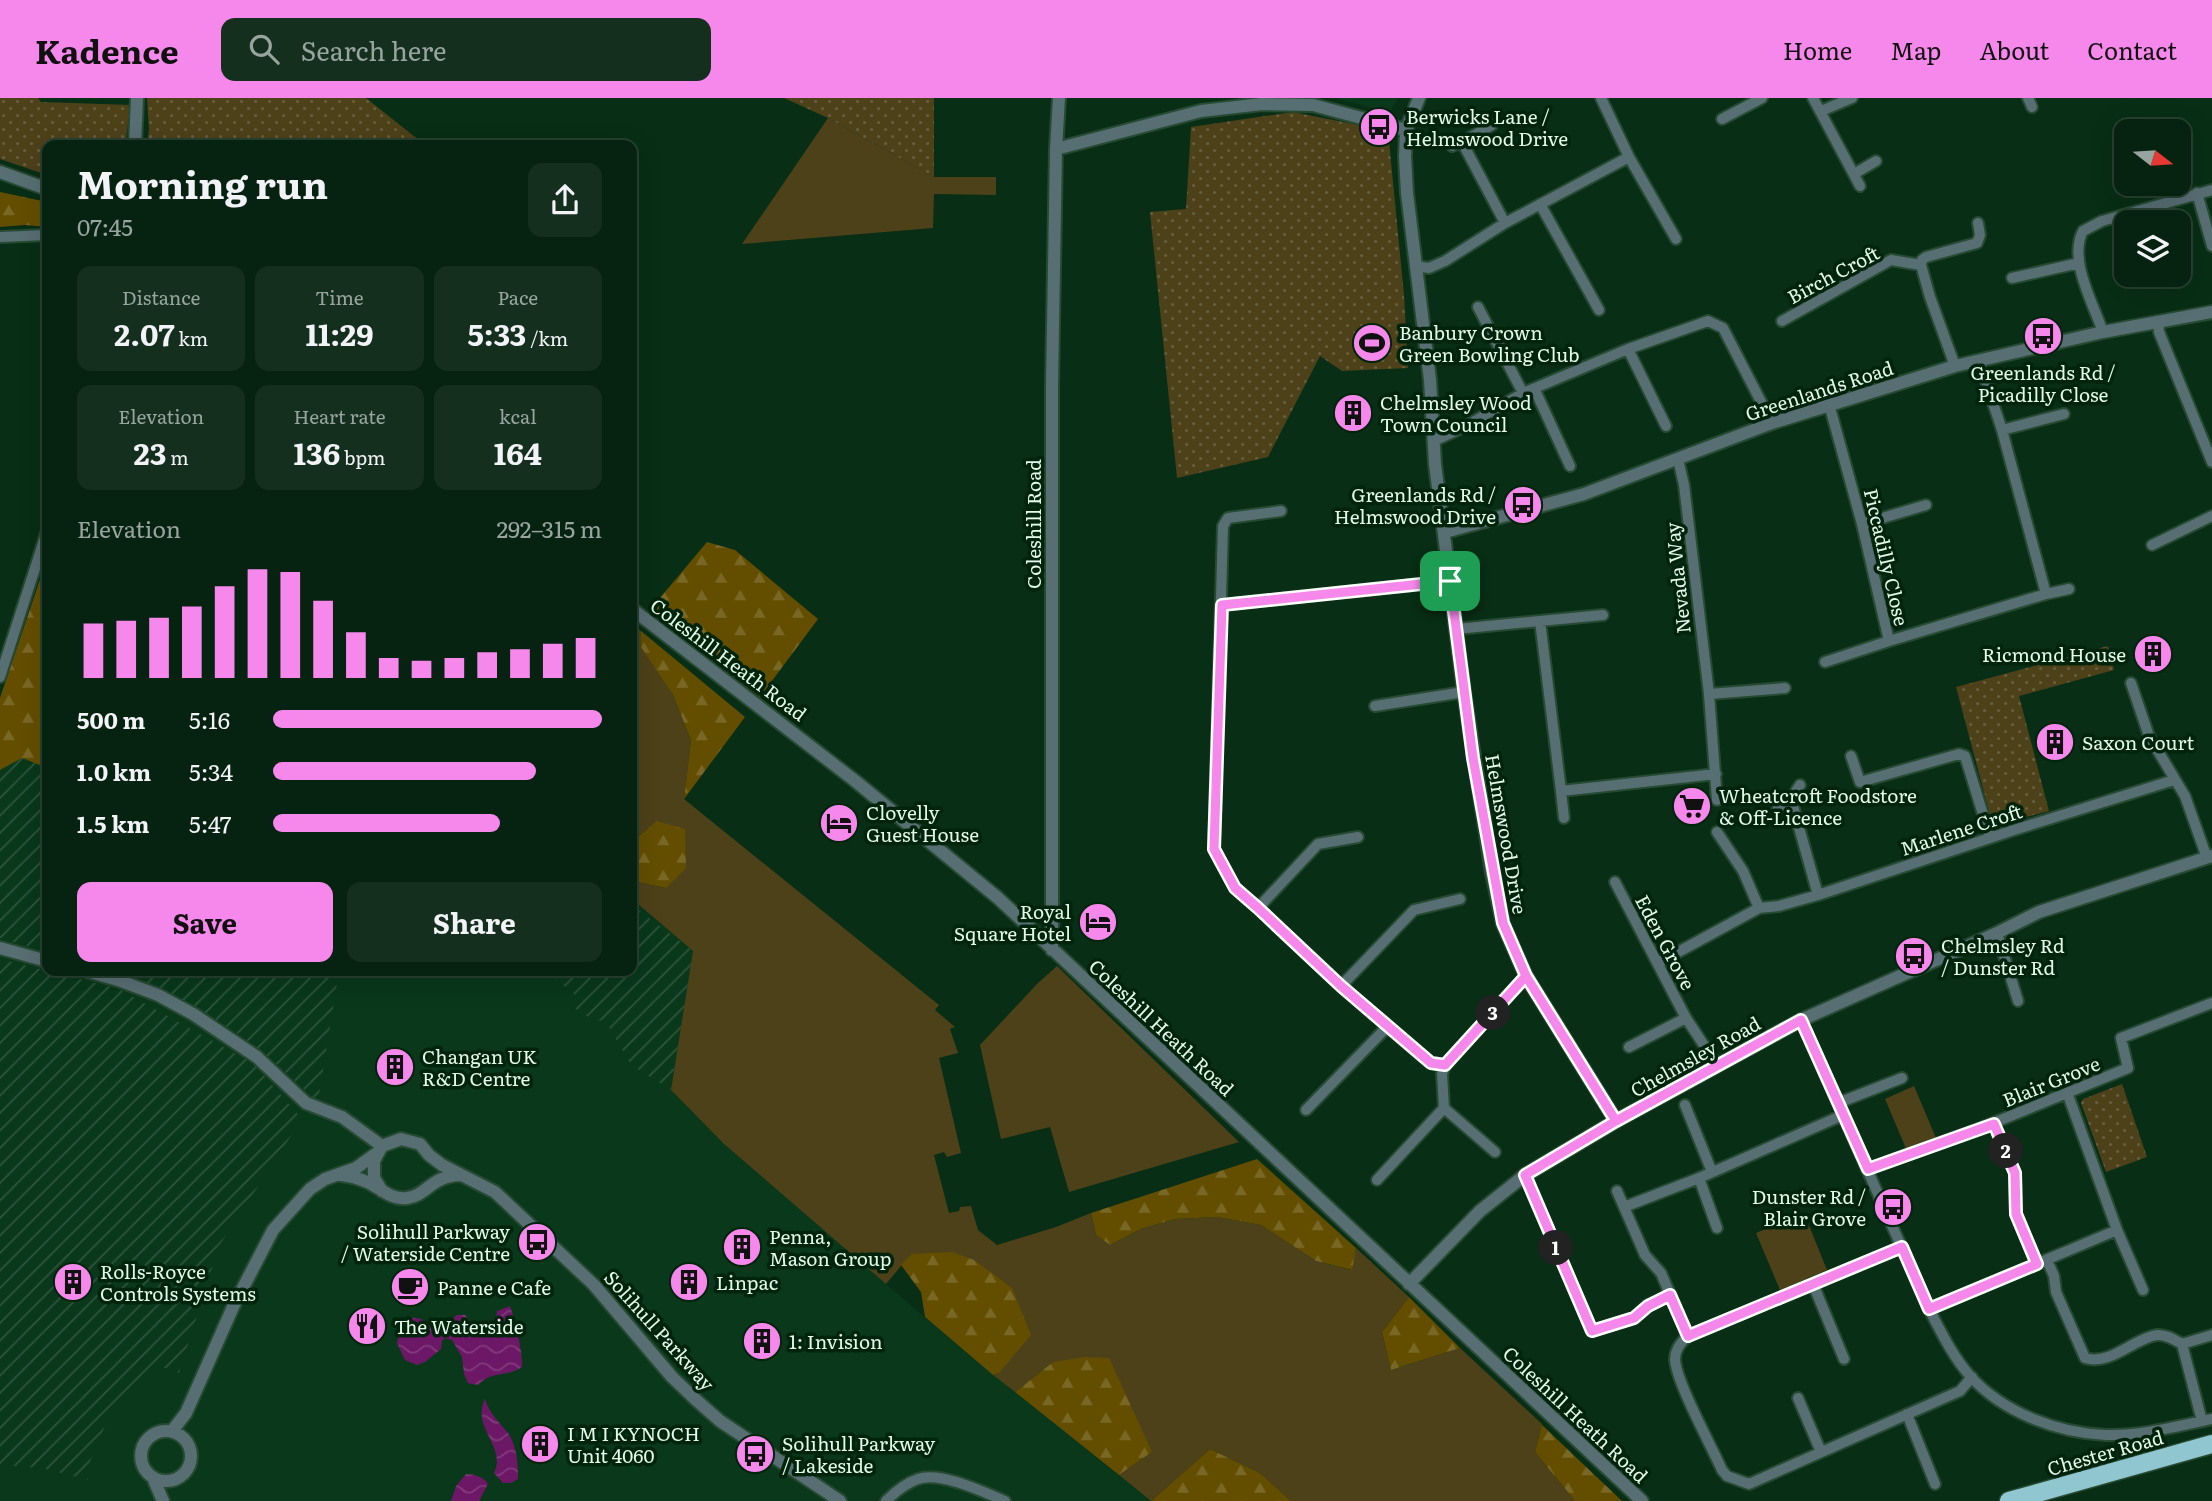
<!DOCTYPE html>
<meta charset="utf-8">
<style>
:root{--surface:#062210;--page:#142f1e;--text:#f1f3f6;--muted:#98a49f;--line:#273f30;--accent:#f788eb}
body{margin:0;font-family:Literata,serif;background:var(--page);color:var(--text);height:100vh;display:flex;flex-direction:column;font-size:26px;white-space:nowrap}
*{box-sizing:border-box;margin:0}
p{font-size:23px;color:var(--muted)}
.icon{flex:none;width:38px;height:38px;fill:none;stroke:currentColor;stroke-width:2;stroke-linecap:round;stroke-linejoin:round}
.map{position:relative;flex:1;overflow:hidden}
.panel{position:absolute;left:42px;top:42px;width:595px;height:836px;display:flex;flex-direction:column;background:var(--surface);border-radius:14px;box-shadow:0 7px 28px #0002,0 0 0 2px var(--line)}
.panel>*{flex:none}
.needle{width:46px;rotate:107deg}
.tools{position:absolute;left:2114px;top:21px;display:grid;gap:14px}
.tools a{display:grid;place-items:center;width:77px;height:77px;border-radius:14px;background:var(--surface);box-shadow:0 7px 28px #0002,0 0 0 2px var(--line);font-size:35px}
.pin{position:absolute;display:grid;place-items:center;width:60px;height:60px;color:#fff;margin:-30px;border-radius:14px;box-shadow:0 4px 10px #0006}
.km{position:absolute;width:35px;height:35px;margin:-18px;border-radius:50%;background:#222;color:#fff;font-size:19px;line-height:35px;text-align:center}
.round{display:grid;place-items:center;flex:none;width:74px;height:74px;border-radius:14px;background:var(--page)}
.head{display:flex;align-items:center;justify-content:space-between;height:119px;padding:0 35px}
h1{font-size:38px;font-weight:700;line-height:52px}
.stats{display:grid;grid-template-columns:repeat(3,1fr);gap:10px;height:119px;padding:7px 35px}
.stats div{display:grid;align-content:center;border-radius:14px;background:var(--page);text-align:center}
.stats b{font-size:30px;font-weight:700}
.stats small{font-size:19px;font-weight:400}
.stats p{font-size:19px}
.chart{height:196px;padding:14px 35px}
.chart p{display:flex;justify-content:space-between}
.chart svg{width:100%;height:126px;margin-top:7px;stroke:var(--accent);stroke-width:6}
.action{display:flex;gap:14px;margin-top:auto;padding:14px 35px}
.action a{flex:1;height:80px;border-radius:14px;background:var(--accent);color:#111;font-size:28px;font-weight:700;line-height:80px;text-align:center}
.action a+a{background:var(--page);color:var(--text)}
ul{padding:0 35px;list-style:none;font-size:23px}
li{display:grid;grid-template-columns:112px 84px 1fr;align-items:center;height:52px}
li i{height:18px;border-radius:9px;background:var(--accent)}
header{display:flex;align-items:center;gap:42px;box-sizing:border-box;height:98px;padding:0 35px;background:var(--accent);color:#111}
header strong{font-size:33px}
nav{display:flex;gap:38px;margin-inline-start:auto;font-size:24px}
.search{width:490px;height:63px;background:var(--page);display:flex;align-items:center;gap:18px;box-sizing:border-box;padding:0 24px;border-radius:14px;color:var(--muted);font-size:26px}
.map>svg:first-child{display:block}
.built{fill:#09381b}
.industrial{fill:url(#industrial-furrows)}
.grass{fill:#4d411a}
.forest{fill:url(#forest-firs)}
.park{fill:url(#park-dots)}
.water{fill:url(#water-waves)}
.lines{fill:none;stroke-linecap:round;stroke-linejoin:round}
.minor-casing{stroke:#274a33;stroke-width:14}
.tertiary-casing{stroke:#274a33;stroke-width:16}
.trunk-casing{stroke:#274a33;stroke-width:21}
.minor{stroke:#576e73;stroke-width:10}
.tertiary{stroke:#576e73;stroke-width:12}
.trunk{stroke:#90c6d0;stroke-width:18}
.route-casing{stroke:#fff;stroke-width:14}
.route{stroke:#f788eb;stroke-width:9}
.labels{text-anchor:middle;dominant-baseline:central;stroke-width:7;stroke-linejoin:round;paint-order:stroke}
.poi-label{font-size:19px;fill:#e4f9e8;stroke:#00240c;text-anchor:start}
.street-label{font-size:19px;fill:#e4f9e8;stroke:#00240c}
</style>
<header>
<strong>Kadence</strong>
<div class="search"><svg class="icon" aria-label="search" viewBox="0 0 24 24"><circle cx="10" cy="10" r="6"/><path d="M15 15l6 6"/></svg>Search here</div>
<nav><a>Home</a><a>Map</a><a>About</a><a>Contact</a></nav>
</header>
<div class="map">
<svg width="2212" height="1403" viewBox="0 0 2212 1403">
<defs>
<pattern id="industrial-furrows" width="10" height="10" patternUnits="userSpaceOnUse" patternTransform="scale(1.75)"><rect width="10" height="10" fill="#09381b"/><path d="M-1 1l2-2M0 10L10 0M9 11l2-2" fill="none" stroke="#2d563c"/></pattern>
<pattern id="forest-firs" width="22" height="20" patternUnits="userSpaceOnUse" patternTransform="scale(1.75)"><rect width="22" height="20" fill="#634e00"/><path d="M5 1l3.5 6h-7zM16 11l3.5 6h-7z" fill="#796825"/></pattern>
<pattern id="park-dots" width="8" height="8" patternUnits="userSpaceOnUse" patternTransform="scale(1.75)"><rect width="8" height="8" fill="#4d411a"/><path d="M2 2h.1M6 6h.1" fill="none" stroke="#665d3b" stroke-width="1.8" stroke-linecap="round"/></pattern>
<pattern id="water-waves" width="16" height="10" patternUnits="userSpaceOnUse" patternTransform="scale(1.75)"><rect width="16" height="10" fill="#6c1866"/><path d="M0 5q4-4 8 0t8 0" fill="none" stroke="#813a7c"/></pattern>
</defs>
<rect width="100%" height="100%" fill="#082e15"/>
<path class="built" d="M1334 0H1398L1390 14Z
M47 461V873H632V801L693 853 671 992 724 1046 971 1259 1151 1403H0V600Z"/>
<path class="industrial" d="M47 461V854L0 840V600Z
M632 807 693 853 671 992 631 967 605 922 594 923 573 909 575 897 546 873H632Z
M0 861 119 891 254 966 302 1021 219 1148 179 1275 162 1269 112 1311 89 1366 88 1382 42 1370 0 1367Z
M114 873H339L318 1004 271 961 240 937 195 909 133 879Z"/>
<path class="grass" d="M828 20 934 79H996V97L934 96 933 130 742 146Z
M632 527 641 533 642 549 673 597 691 642 684 701 939 907 935 912 955 929 950 931 958 955 939 960 961 1055 947 1059 944 1054 934 1057 949 1115 959 1113 960 1109 971 1108 978 1132 997 1147 1056 1129 1091 1115 1096 1137 1110 1147 1141 1131 1175 1121 1217 1119 1261 1127 1316 1163 1351 1172 1356 1150 1409 1199 1382 1234 1391 1272 1460 1250 1542 1326 1535 1354 1575 1403H1291L1260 1375 1210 1351 1151 1403 1119 1377 1152 1354 1053 1264 1015 1294 993 1277 999 1275 911 1156 886 1186 724 1046 671 992 693 853 632 801V783L666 790 656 723 632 744Z
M1057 868 1239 1044 1069 1094 1050 1029 1001 1041 980 947 1037 886Z
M1914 988 1936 1040 1907 1053 1885 1001Z
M1804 1115 1827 1172 1780 1192 1756 1135Z"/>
<path class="forest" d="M0 94 47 104V129L25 127 0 129Z
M707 444 735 452 818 521 760 599 649 513Z
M47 461V670L22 660 0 672V600Z
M641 533 745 619 684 701 691 642 673 597 641 549Z
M656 723 685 731 686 770 666 790 632 783V744Z
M1257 1061 1356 1150 1352 1172 1316 1163 1261 1127 1217 1119 1175 1121 1141 1131 1110 1147 1096 1137 1091 1115Z
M952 1154 974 1162 1012 1190 1031 1237 999 1275 993 1277 925 1219 921 1194 901 1167 911 1156Z
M1409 1199 1460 1250 1391 1272 1382 1234Z
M1085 1259 1109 1260 1152 1354 1119 1377 1015 1294 1053 1264Z
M1542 1326V1327L1622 1403H1575L1535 1354Z
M1210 1351 1260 1375 1291 1403H1151Z"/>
<path class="park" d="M0 0H38L41 4 131 7 125 47H47V77L0 61Z
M147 0H366L425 47H147L149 32Z
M784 0H934V79L828 20Z
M1293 14 1388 33 1404 197 1408 270 1342 273 1320 258 1268 359 1177 380 1150 114 1186 111 1191 29Z
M2108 548 2114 572 2019 598 2049 713 1993 728 1956 589Z
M2122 986 2147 1059 2106 1074 2081 1005 2083 1001Z"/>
<path class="water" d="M510 1208C515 1221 523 1255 522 1269 505 1280 493 1272 478 1287L468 1285 464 1276 462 1259 452 1242 445 1240 442 1243 441 1251 425 1264 417 1267 405 1262 397 1245 402 1223C420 1214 428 1225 441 1237L445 1235 447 1224 457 1217H465C474 1228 480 1234 494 1235L497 1213Z
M485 1301C489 1315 499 1324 508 1335 517 1348 518 1365 518 1381L511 1385H503L494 1375C507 1348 471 1331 485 1301Z
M466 1376C474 1376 484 1379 488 1386L479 1403H451L456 1388Z"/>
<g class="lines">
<g class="minor-casing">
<path id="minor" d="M1601 0 1629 59 1676 141
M1813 0 1860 88
M2028 0 2032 9
M1821 13 1852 0
M1722 21 1762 0
M1462 44 1492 27
M1452 48 1462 44 1505 125
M1854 76 1876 63
M2197 95 2212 148
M1540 106 1599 212
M0 139 47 137
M1921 167 1922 162 1926 159 1977 145 1980 137 1978 125
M1415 168 1429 170 1445 163 1505 125 1629 59
M2012 180 2079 165
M1478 209 1523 295
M1782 223 1891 162 1921 167 1930 199 1955 268
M2158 223 2159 234 2212 364
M2103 234C2093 205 2068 161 2083 133L2102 123 2212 92
M1628 251 1666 328
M1979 263 2002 332 2046 496
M1535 292 1570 368
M1829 306 1862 426 1889 543 2046 496 2069 491
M2002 332 2064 316
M1434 343 1466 328 1523 295 1628 251 1708 223 1723 230 1772 325
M1678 361 1684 387 1709 596 1717 702
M1281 413 1228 420 1223 428 1214 751 1235 790 1258 810 1341 888 1422 958 1431 965 1445 967 1442 976 1444 1010 1495 1054
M1862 426 1926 407
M2152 447 2212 418
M1222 507 1450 483
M1540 523 1603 517
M1456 531 1540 523 1561 693 1716 676
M1825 564 1889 543
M0 579 47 433
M2131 585 2149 638 2185 698 2207 760
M1709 596 1785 590
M1375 608 1464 594
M1851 658 1860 684 1959 656 1965 658 1990 739
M1561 693 1564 720
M1791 701 1818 797
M1778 710 1791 701 1800 687
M1717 734 1743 773 1759 810
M1615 784 1686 920 1717 967
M1258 810 1318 746 1358 739
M1997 835 2018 903
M1658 865 1759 810 1779 808 1818 797 2014 732 2174 682
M1341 888 1414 812 1460 801
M1801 922 1929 1211C1941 1234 1953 1259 1971 1279 2004 1315 2058 1335 2106 1337 2142 1338 2178 1328 2212 1321
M1629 949 1686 920
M1445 967 1526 878
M1838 1005 1902 980
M1685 1007 1712 1074
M1306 1012 1387 929
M1994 1026 2015 1075 2016 1116 2037 1166
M1868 1071 1981 1030 2128 970 2121 940 2212 905
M1525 1077 1592 1233 1634 1220 1648 1207 1670 1197
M1699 1080 1717 1130
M1377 1082 1444 1010
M1617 1093 1645 1157 1661 1175 1688 1238
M1624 1109 1699 1080 1843 1017
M2117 1132 2143 1192
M1902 1149 1688 1238C1681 1244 1675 1251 1675 1261 1676 1284 1711 1347 1722 1372L1727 1378 1749 1386 1960 1293 1972 1279
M2047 1162 2054 1178 2056 1194 2085 1260C2111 1268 2134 1240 2157 1237 2166 1236 2175 1242 2182 1246L2202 1323
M1813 1186 1844 1261
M1929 1211 2117 1132 2068 997
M2182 1246 2212 1237
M1798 1300 1821 1354
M1907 1316 1935 1386
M886 1403C895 1394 906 1385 918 1381 940 1373 984 1394 1005 1403"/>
</g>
<g class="tertiary-casing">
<path id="tertiary" d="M1419 0 1406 32 1405 59 1407 95 1430 282 1435 366 1464 594 1492 775 1503 826 1526 878 1616 1023
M135 47 137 0
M1056 51 1201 13 1262 6 1313 7 1406 32
M0 74 47 91
M1445 434 1584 396 1772 325 1955 268 2103 234 2212 214
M632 511 854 682 998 800 1642 1403
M0 850 47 863
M1052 852V287L1056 51 1059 0
M87 873 118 882 158 897 193 916 257 959 306 1005 342 1019 382 1048
M341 1077C350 1078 358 1080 367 1084 381 1090 390 1102 407 1100 428 1097 430 1078 461 1077
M382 1093 374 1080V1063L382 1048 401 1041 420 1046 429 1057 442 1067 495 1094 594 1187 672 1279 695 1301 720 1323 840 1403
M1409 1186 1480 1113 1525 1077 1616 1023 1801 922 1997 835 2039 814 2212 758
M141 1358a25 25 0 1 1 50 0a25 25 0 1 1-50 0Z
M172 1333 186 1315 233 1209 273 1132 310 1091 325 1081 356 1070 377 1055
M153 1380 163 1403"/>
</g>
<g class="trunk-casing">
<path id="trunk" d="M2009 1403 2212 1346"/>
</g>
<use href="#minor" class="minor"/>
<use href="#tertiary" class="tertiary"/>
<use href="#trunk" class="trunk"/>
</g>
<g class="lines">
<g class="route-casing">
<path id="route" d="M1450 483 1473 660 1503 825 1526 878 1616 1023 1525 1077 1592 1233 1634 1220 1648 1208 1670 1197 1688 1238 1902 1149 1929 1211 2037 1166 2016 1116 2015 1075 1994 1026 1868 1071 1801 922 1616 1023 1526 878 1445 967 1431 965 1341 888 1258 810 1235 790 1214 751 1222 507 1450 483"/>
</g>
<use href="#route" class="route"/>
</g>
<defs>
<g id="bus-disc" transform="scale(2.0125)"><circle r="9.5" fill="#f788eb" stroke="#00240c"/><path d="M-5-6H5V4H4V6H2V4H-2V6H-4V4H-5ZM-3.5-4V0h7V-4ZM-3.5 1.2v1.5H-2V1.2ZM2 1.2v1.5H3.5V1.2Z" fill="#111"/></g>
<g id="stadium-disc" transform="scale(2.0125)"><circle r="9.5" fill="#f788eb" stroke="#00240c"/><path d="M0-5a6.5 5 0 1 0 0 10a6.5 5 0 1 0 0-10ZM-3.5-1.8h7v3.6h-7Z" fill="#111"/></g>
<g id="building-disc" transform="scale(2.0125)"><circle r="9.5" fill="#f788eb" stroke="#00240c"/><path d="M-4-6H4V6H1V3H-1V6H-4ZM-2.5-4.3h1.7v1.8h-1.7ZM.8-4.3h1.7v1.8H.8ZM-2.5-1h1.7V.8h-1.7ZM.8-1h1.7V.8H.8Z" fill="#111"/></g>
<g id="supermarket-disc" transform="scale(2.0125)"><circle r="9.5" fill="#f788eb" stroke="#00240c"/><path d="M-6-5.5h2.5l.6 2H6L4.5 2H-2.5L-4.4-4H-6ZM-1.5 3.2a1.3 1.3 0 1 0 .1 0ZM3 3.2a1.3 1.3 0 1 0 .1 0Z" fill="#111"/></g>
<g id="hotel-disc" transform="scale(2.0125)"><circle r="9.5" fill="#f788eb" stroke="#00240c"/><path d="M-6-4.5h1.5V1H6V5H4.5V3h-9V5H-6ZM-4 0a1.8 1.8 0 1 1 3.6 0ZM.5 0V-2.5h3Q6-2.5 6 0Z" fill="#111"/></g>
<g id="cafe-disc" transform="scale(2.0125)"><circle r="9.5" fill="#f788eb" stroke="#00240c"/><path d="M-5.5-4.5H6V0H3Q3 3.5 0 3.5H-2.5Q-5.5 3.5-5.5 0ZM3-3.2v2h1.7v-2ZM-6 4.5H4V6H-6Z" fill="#111"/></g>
<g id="restaurant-disc" transform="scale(2.0125)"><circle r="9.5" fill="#f788eb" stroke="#00240c"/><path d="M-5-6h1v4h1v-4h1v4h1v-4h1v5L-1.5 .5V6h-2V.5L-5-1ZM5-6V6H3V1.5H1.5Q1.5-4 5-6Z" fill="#111"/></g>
</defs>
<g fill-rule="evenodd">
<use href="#bus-disc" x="1379" y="29"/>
<use href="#bus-disc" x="2043" y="238"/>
<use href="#stadium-disc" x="1372" y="245"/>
<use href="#building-disc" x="1353" y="315"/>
<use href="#bus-disc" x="1523" y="407"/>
<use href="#building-disc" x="2153" y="556"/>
<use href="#building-disc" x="2055" y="644"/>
<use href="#supermarket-disc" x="1692" y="708"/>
<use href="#hotel-disc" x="839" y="725"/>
<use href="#hotel-disc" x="1098" y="824"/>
<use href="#bus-disc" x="1914" y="858"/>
<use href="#building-disc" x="395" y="969"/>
<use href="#bus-disc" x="1893" y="1109"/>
<use href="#bus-disc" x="537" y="1144"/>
<use href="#building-disc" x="742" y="1149"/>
<use href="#building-disc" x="73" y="1184"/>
<use href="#building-disc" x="689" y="1184"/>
<use href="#cafe-disc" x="410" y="1189"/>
<use href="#restaurant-disc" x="367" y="1228"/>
<use href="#building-disc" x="762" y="1243"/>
<use href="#building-disc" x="540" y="1346"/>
<use href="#bus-disc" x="755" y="1356"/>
</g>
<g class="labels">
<g class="poi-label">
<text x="1406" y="18">Berwicks Lane /<tspan x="1406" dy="22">Helmswood Drive</tspan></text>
<text x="1399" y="234">Banbury Crown<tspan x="1399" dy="22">Green Bowling Club</tspan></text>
<text x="2043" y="274" text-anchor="middle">Greenlands Rd /<tspan x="2043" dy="22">Picadilly Close</tspan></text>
<text x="1380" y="304">Chelmsley Wood<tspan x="1380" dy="22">Town Council</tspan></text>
<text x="1496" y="396" text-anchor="end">Greenlands Rd /<tspan x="1496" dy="22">Helmswood Drive</tspan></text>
<text x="2126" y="556" text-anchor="end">Ricmond House</text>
<text x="2082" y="644">Saxon Court</text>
<text x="1719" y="697">Wheatcroft Foodstore<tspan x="1719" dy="22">&amp; Off-Licence</tspan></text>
<text x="866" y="714">Clovelly<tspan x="866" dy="22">Guest House</tspan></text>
<text x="1071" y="813" text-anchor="end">Royal<tspan x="1071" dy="22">Square Hotel</tspan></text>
<text x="1941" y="847">Chelmsley Rd<tspan x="1941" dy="22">/ Dunster Rd</tspan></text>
<text x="422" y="958">Changan UK<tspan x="422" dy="22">R&amp;D Centre</tspan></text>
<text x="1866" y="1098" text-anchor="end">Dunster Rd /<tspan x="1866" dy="22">Blair Grove</tspan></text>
<text x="510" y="1133" text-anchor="end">Solihull Parkway<tspan x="510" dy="22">/ Waterside Centre</tspan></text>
<text x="769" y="1138">Penna,<tspan x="769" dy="22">Mason Group</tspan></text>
<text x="100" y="1173">Rolls-Royce<tspan x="100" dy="22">Controls Systems</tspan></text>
<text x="716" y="1184">Linpac</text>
<text x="437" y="1189">Panne e Cafe</text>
<text x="394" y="1228">The Waterside</text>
<text x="789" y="1243">1: Invision</text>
<text x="567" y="1335">I M I KYNOCH<tspan x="567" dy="22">Unit 4060</tspan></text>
<text x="782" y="1345">Solihull Parkway<tspan x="782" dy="22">/ Lakeside</tspan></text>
</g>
<g class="street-label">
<text transform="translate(1833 176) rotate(-28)">Birch Croft</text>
<text transform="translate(1819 292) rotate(-18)">Greenlands Road</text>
<text transform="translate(1033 426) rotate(-90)">Coleshill Road</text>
<text transform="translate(1887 459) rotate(77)">Piccadilly Close</text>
<text transform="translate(1677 480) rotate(-96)">Nevada Way</text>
<text transform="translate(729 561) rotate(37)">Coleshill Heath Road</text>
<text transform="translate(1961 731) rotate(-18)">Marlene Croft</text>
<text transform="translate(1507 736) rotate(80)">Helmswood Drive</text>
<text transform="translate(1666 844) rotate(62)">Eden Grove</text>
<text transform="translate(1162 929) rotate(43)">Coleshill Heath Road</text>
<text transform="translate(1695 958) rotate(-29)">Chelmsley Road</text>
<text transform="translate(2051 983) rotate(-22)">Blair Grove</text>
<text transform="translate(660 1232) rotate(48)">Solihull Parkway</text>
<text transform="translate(1576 1316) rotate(43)">Coleshill Heath Road</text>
<text transform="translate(2105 1354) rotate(-16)">Chester Road</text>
</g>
</g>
</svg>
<div class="tools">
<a><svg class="needle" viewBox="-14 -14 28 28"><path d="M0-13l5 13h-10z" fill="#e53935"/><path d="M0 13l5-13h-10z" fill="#98a49f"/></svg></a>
<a><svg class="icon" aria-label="layers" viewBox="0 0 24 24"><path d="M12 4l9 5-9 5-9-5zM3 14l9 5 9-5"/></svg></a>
</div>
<div class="pin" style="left:1450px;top:483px;background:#1e9e55"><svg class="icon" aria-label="arrive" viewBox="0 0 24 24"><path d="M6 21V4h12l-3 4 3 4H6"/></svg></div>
<b class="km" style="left:1556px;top:1150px">1</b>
<b class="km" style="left:2006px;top:1053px">2</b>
<b class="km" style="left:1493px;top:915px">3</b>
<section class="panel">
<div class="head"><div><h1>Morning run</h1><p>07:45</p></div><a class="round"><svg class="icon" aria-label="share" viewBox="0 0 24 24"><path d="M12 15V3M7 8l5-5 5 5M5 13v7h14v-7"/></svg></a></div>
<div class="stats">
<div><p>Distance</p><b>2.07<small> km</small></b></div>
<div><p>Time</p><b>11:29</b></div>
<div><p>Pace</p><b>5:33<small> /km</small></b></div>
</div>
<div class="stats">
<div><p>Elevation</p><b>23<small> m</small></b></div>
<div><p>Heart rate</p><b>136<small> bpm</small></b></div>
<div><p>kcal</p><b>164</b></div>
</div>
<div class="chart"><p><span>Elevation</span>292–315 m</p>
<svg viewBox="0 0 160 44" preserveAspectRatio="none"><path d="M5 44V25M15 44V24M25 44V23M35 44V19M45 44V12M55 44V6M65 44V7M75 44V17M85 44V28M95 44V37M105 44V38M115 44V37M125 44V35M135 44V34M145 44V32M155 44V30"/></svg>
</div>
<ul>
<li><b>500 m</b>5:16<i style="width:100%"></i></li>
<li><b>1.0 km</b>5:34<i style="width:80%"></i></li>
<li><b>1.5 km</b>5:47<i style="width:69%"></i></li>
</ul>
<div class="action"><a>Save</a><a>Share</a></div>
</section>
</div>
